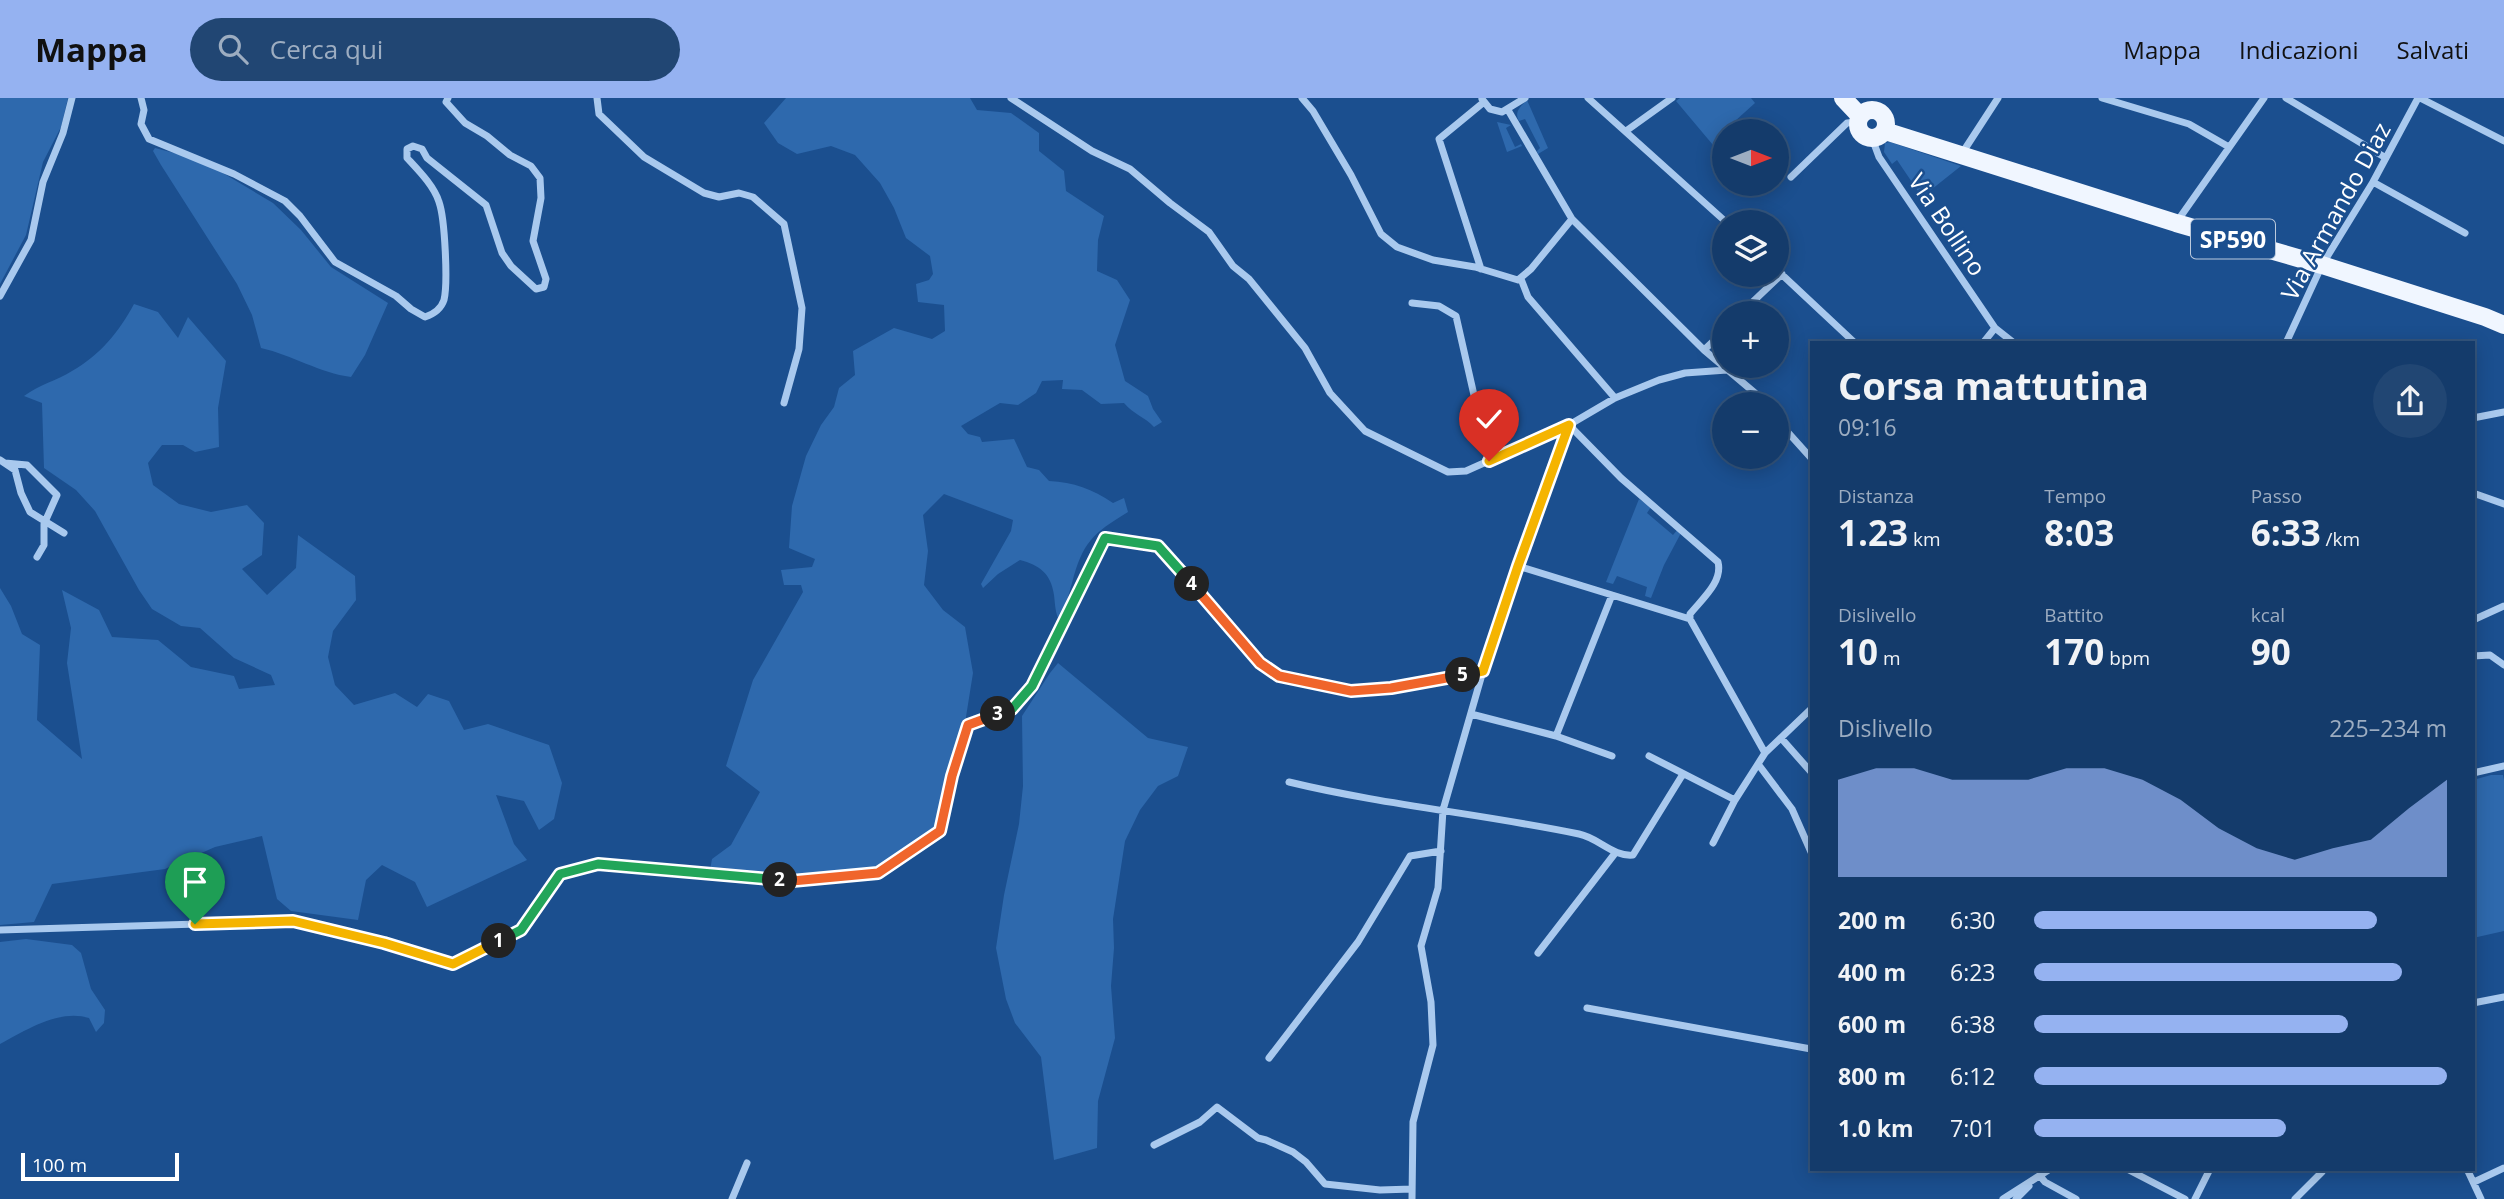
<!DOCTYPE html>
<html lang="it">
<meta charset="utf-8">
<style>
:root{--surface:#143b6b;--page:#214673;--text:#f1f3f6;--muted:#9dadc1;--line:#33557e;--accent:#95b2f1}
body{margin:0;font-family:"Open Sans",sans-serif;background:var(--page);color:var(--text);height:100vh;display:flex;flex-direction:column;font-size:26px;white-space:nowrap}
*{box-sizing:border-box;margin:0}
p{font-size:23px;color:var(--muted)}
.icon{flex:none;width:38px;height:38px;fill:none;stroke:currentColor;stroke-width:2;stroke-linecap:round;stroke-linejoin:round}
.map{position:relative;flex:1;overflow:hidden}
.drawer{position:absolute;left:1810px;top:243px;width:665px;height:830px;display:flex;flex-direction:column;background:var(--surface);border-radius:0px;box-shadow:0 4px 18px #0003,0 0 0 2px var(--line)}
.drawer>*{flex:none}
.needle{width:46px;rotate:90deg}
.controls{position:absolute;left:1712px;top:21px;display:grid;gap:14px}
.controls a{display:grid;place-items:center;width:77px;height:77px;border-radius:50%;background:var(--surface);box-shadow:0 4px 18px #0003,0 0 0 2px var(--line);font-size:35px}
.scale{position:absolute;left:21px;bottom:18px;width:158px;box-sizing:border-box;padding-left:7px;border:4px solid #fff;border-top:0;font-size:19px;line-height:24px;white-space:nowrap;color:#fff;-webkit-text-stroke:5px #1b4f8f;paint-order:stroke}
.pin{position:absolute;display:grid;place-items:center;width:60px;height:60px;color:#fff;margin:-72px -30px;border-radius:50% 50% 50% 0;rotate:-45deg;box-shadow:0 0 7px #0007}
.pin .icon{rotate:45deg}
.km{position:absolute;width:35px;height:35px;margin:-18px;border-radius:50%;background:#222;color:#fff;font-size:19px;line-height:35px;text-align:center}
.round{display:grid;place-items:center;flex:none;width:74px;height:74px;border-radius:37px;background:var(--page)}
.summary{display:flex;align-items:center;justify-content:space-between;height:119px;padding:0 28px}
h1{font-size:38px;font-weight:700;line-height:52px}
.metrics{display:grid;grid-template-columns:repeat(3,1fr);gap:10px;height:119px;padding:7px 28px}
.metrics div{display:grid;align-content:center}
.metrics b{font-size:35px;font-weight:700}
.metrics small{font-size:19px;font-weight:400}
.metrics p{font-size:19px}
.chart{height:196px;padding:14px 28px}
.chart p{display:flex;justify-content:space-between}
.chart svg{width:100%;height:126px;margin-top:7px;fill:var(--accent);opacity:.7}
ul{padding:0 28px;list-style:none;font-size:23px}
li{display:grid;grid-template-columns:112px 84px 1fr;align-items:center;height:52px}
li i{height:18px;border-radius:9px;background:var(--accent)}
header{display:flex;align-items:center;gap:42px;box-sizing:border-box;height:98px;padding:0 35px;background:var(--accent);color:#111}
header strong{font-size:33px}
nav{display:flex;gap:38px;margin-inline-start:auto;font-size:24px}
.search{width:490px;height:63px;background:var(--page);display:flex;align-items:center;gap:18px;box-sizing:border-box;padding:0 24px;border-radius:38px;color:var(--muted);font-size:26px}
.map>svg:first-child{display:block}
.green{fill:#2e69ad}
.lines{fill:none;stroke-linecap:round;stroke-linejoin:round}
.street{stroke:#a9c9ee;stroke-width:7}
.primary{stroke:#f0f6ff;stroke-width:18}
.split-1-casing{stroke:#fff;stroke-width:14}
.split-2-casing{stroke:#fff;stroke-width:14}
.split-3-casing{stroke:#fff;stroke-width:14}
.split-4-casing{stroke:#fff;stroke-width:14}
.split-5-casing{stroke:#fff;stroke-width:14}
.split-6-casing{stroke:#fff;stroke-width:14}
.split-1{stroke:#f5b400;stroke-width:9}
.split-2{stroke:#22a559;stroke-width:9}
.split-3{stroke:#f0652b;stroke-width:9}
.split-4{stroke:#22a559;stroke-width:9}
.split-5{stroke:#f0652b;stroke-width:9}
.split-6{stroke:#f5b400;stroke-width:9}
.labels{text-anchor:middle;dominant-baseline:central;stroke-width:5;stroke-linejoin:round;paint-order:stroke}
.shield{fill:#1b4f8f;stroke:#bbcadd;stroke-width:2}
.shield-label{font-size:23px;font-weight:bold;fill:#fff}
.street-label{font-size:24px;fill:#fff;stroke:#1b4f8f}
</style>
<header>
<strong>Mappa</strong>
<div class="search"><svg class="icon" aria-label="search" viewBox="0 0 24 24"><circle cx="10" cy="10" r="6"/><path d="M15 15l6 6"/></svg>Cerca qui</div>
<nav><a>Mappa</a><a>Indicazioni</a><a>Salvati</a></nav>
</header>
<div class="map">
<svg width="2504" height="1101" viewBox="0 0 2504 1101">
<rect width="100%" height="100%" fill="#1b4f8f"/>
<path class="green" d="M0 0H68L61 29 43 64 26 137 0 186Z
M786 0H970L977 12 1011 15 1039 35V53L1064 73 1066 93 1104 118 1098 142 1097 173 1117 182 1130 202 1115 247 1125 283 1148 298 1153 311 1162 324 1154 329C1145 319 1133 316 1124 305L1101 306 1082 292 1062 291 1063 282 1042 283 1036 295 1018 307 1000 305 961 328 968 336 980 339 982 344 1014 341 1027 369 1039 372 1049 383C1074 384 1092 391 1113 405L1124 400 1128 414C1092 436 1083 444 1072 485 1068 498 1066 510 1058 520 1055 512 1055 505 1054 497 1051 475 1039 467 1020 462L998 476 983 490 981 486 1011 433 1013 422 944 396 923 417 928 453 924 487 943 512 965 529 973 575 965 625 956 655 948 715 934 732 873 771 819 785 710 772 712 761 731 747 760 694 726 668 753 582 803 494 801 487H784L781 472 812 469 815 461 789 450 792 408 806 358 821 327 834 309 839 290 855 277 853 253 894 230 932 241 945 233 944 207 918 204 916 186 929 182 933 176 930 158 906 140 894 110 880 85 855 57 831 48 797 56 778 45 764 25Z
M1680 0H1751L1755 5 1724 33 1713 47 1676 3Z
M1527 2 1548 50 1538 56 1537 53 1540 50 1525 21 1519 23C1514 14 1520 9 1527 2Z
M1497 24 1511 27 1506 30 1515 49 1521 46 1522 48 1507 54Z
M1890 44 1961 68 1922 99 1897 62 1892 66 1884 54 1885 45Z
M155 50 201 62 273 105 301 132 331 169 388 205 365 257 351 279C320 275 292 257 261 250L252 217 237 186 161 67 153 53Z
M134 206 158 214 178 240 188 219 226 263 218 310 219 349 195 354 183 347H162L148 365 153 387 179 406 211 414 247 407 264 425 262 457 242 471 267 497 296 470 298 437 355 478 356 502 333 533 328 559 335 587 354 607 395 595 417 609 428 596 449 603 464 632 488 626 549 647 562 685 554 721 539 732 524 703 496 697 514 746 527 762 427 809 415 784 382 767 366 782 358 822 291 813 277 801 262 738 215 749 165 771 52 786 34 824 0 827V490L11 508 22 536 40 547 37 622 82 661 67 565 71 530 62 492 99 512 112 539 158 542 191 569 234 578 239 591 275 587 271 577 234 560 200 530 181 528 152 511 139 492 95 413 76 392 44 370 42 305 24 298C40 286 56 283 72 273 100 257 119 234 134 206Z
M1639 401 1651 409 1647 415 1673 437 1678 431 1681 435 1664 467 1651 500 1645 498 1647 489 1617 478 1613 486 1606 484Z
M1058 565 1148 640 1188 649 1178 678 1158 688 1140 712 1125 743 1113 821 1114 850 1111 888 1115 940 1098 1003 1097 1050 1054 1062 1041 959 1015 925 1006 901 996 850 1004 797 1019 726 1023 688 1022 618 1050 575Z
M2491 677H2503L2504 682V833L2473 840V682Z
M26 841 72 847 81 855 91 891 105 912 104 925 96 934 89 920C59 911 26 932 0 946V844Z"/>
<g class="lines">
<path class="street" d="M141 0 144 12 141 26 149 41 234 76 285 103 300 118 335 164 396 198 411 211 425 219C434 216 441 211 444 202 448 185 445 121 439 104 434 88 419 73 407 60V51L413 48 422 51 427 60 486 107 502 155 511 168 536 191 544 189 546 181 533 143 541 100 540 80 531 68 510 57 487 38 465 25 446 4 448 0
M597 0 599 16 644 59 704 95 719 99 739 95 753 99 784 126 802 210 799 251 784 305
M1011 0 1092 53 1130 71 1170 105 1209 134 1233 168 1249 181 1305 250 1330 295 1365 333 1448 374 1466 373 1569 327 1621 380 1718 464C1723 484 1702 501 1690 516V521
M1302 0 1313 13 1351 77 1381 136 1397 149 1433 162 1475 169 1518 182 1531 171 1572 121
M1588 0 1726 124
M2102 0 2189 26 2229 49
M2286 0 2386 60
M2420 0 2504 43
M1482 1 1490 11 1502 14 1525 0
M1508 12 1572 121 1704 252 1755 295 1764 306
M1626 33 1672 0
M1872 40 1879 59 1995 230 2014 245
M1961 57 1998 0
M1791 79 1847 25 1858 24
M2373 84 2465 135
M2176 125 2264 0
M1481 171 1439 41 1484 4
M1776 171 1855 245
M1521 181 1528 199 1615 300
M0 198 31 142 43 84 63 35 72 0
M1412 205 1439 208 1456 218 1489 363
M1741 215 1782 176
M1983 245 1995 230
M2286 245 2322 167 2373 84 2418 0
M1704 252 1724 233
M2473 320 2504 314
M1776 321 1811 360
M0 362 15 372 21 395 30 414 64 435
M5 365 27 367 57 397 44 426V447L37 459
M2473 395 2504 406
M1518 468 1690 521 1765 655
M2473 522 2504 508
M2473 558 2490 557 2504 567
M1471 616 1556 638 1612 658
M1556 638 1612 497
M1781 640 1811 674
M1649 658 1735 702
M1758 666 1792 711 1811 754
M2473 675 2504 668
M1289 684C1384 707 1483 716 1579 736 1599 740 1613 759 1633 757L1683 676
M1713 745 1735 702 1765 655 1811 611
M0 832 293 823 384 845 453 866 521 832 560 776 598 767 792 783 878 775 940 733 952 678 968 627 1012 611 1032 588 1105 440 1158 448 1260 565C1328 611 1409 587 1483 573
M1538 855 1616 754
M2473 905 2504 899
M1587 910 1811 951
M1269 960 1358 844 1410 758 1441 753
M1154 1047 1200 1024 1217 1009 1258 1040 1266 1042 1293 1054 1306 1064 1325 1086 1380 1092 1412 1091
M2127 1071 2185 1101
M2467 1071 2481 1101
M2040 1078 2045 1084 2076 1101
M2474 1084 2504 1070
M732 1101 747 1065
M1412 1101 1413 1024 1433 947 1431 904 1421 848 1438 790 1443 712 1483 573 1518 468 1569 327 1615 300 1659 282 1685 275 1727 272
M2003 1101 2050 1071
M2016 1101 2029 1088
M2195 1101 2210 1071
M2295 1101 2322 1074"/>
<path class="primary" d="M1843 0 1860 18
M1858 26a14 14 0 1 1 28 0a14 14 0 1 1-28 0Z
M1885 33 2176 125 2322 167 2485 219 2504 227"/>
</g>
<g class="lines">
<g class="split-1-casing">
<path id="split-1" d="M195 826 293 823 384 845 453 866 499 843"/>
</g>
<g class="split-2-casing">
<path id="split-2" d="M499 843 521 832 560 776 598 766 780 782"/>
</g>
<g class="split-3-casing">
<path id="split-3" d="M780 782 792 783 878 775 940 733 952 678 968 627 998 616"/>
</g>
<g class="split-4-casing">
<path id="split-4" d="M998 616 1012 611 1032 588 1105 440 1158 448 1192 486"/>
</g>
<g class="split-5-casing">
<path id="split-5" d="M1192 486 1260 565 1279 578 1351 593 1391 590 1463 577"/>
</g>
<g class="split-6-casing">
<path id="split-6" d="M1463 577 1483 573 1518 468 1569 327 1489 363"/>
</g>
<use href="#split-1" class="split-1"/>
<use href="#split-2" class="split-2"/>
<use href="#split-3" class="split-3"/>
<use href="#split-4" class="split-4"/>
<use href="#split-5" class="split-5"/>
<use href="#split-6" class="split-6"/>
</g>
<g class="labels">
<rect class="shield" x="2191" y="121.5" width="84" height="39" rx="5"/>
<g class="shield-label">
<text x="2233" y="141">SP590</text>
</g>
<g class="street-label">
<text transform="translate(2335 113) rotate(-61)">Via Armando Diaz</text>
<text transform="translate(1948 126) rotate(56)">Via Bollino</text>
</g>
</g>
</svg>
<div class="controls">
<a><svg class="needle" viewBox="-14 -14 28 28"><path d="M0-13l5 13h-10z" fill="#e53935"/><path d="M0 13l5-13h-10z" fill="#9dadc1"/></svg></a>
<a><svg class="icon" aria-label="layers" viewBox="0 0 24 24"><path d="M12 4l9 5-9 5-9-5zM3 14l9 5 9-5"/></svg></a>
<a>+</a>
<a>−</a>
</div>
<div class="scale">100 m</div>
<div class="pin" style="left:195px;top:826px;background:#1e9e55"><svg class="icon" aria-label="arrive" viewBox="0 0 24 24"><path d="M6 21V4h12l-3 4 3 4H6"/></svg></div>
<div class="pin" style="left:1489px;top:363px;background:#d93025"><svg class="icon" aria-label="check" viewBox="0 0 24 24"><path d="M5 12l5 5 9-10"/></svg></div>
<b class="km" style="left:499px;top:843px">1</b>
<b class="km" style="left:780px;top:782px">2</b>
<b class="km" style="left:998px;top:616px">3</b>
<b class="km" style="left:1192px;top:486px">4</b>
<b class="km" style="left:1463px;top:577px">5</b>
<section class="drawer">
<div class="summary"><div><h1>Corsa mattutina</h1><p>09:16</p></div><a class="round"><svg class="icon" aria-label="share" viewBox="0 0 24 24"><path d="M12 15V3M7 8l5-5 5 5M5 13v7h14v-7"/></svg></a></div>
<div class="metrics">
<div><p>Distanza</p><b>1.23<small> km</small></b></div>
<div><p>Tempo</p><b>8:03</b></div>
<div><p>Passo</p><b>6:33<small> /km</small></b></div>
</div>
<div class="metrics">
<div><p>Dislivello</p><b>10<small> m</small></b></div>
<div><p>Battito</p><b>170<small> bpm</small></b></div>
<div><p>kcal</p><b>90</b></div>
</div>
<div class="chart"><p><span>Dislivello</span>225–234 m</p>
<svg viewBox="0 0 160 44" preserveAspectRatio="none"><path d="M0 44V10L10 6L20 6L30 10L40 10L50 10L60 6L70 6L80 10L90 17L100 27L110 34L120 38L130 34L140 31L150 20L160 10V44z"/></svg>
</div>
<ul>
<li><b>200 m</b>6:30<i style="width:83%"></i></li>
<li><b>400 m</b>6:23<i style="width:89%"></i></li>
<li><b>600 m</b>6:38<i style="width:76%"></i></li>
<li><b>800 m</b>6:12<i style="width:100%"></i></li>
<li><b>1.0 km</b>7:01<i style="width:61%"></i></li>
</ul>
</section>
</div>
